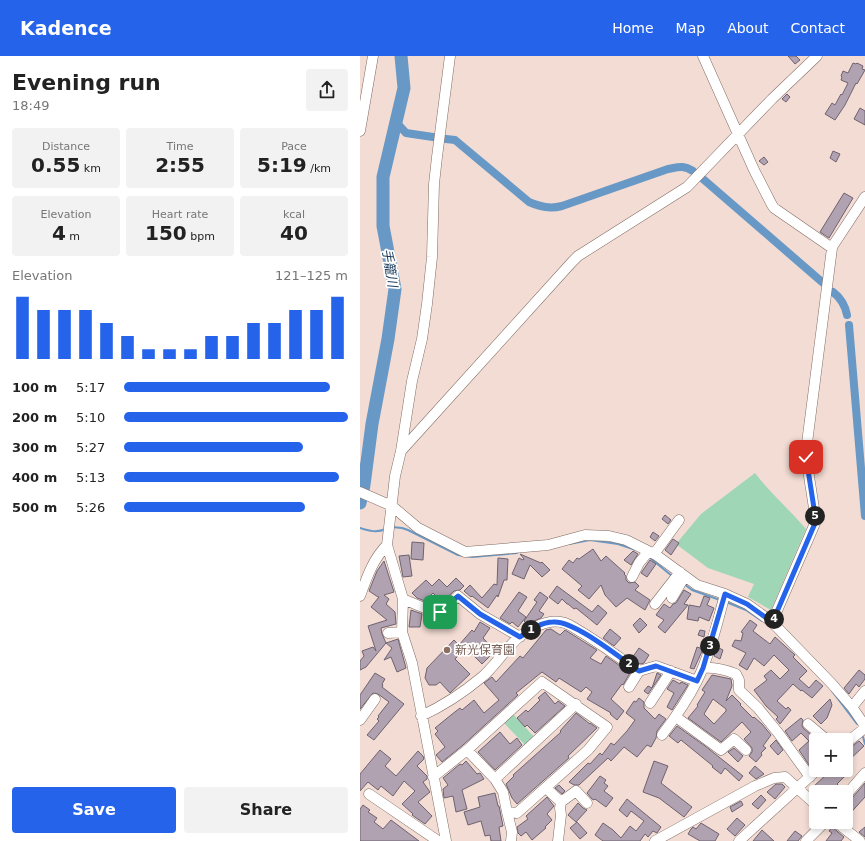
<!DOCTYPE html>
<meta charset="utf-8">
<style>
:root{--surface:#fff;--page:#f2f2f2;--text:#222;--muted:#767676;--accent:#2563eb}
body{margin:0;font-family:"DejaVu Sans","Noto Sans JP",sans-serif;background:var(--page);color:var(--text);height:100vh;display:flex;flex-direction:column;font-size:15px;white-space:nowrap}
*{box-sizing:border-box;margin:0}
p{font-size:13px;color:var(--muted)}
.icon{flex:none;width:22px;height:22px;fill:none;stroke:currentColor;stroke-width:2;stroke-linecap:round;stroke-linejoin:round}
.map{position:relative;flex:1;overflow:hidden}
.details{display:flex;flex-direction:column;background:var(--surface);width:360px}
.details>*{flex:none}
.fabs{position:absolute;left:449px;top:677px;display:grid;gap:8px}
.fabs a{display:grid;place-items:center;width:44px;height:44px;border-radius:4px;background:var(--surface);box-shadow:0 2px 6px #0003;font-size:20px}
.pin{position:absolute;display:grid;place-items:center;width:34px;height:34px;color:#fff;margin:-17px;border-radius:8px;box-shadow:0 2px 6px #0006}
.km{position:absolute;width:20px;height:20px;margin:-10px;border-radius:50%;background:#222;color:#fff;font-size:11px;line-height:20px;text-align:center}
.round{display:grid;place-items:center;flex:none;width:42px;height:42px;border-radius:4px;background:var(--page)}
.headline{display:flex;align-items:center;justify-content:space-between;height:68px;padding:0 12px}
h1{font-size:22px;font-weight:600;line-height:30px}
.figures{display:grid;grid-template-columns:repeat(3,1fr);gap:6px;height:68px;padding:4px 12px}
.figures div{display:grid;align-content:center;border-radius:4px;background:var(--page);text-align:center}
.figures b{font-size:20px;font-weight:600}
.figures small{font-size:11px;font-weight:400}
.figures p{font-size:11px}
.chart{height:112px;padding:8px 12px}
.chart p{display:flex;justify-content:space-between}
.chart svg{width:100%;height:72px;margin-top:4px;stroke:var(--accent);stroke-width:6}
.primary-button{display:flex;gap:8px;margin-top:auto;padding:8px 12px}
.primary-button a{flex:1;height:46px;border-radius:4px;background:var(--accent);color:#fff;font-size:16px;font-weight:600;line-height:46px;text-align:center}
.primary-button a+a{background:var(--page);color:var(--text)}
ul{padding:0 12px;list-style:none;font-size:13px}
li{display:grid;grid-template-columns:64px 48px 1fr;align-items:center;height:30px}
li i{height:10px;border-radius:5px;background:var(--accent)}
header{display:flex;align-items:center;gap:24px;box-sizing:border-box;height:56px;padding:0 20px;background:var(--accent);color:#fff}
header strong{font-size:19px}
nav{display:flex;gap:22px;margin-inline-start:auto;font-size:14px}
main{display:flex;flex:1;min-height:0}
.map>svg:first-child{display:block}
.green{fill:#9ed6b6}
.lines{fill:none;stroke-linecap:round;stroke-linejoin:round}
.stream{stroke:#6898c5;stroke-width:2}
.canal{stroke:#6898c5;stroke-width:8}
.river{stroke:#6898c5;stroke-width:13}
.building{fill:#b0a2b1;stroke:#6f6270;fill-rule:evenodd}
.minor-casing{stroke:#806c64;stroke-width:11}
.minor{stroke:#fff;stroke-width:10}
.route-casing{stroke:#fff;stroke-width:8}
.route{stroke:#2563eb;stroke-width:5}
.education-dot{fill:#8d6e63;stroke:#fff;stroke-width:1.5}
.labels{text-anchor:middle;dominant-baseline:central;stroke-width:3.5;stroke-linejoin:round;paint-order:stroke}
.education-label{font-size:12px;fill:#785e54;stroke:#fff;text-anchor:start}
.water-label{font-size:13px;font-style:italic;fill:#143958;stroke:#fff}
</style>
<header>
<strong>Kadence</strong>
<nav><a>Home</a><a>Map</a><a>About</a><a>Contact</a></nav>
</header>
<main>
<section class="details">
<div class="headline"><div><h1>Evening run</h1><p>18:49</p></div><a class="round"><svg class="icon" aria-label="share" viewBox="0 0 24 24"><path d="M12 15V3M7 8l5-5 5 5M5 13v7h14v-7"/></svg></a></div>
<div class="figures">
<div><p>Distance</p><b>0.55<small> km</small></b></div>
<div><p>Time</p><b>2:55</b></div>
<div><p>Pace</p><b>5:19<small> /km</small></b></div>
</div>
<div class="figures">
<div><p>Elevation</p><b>4<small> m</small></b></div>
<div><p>Heart rate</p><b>150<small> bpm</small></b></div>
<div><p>kcal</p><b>40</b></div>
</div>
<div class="chart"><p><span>Elevation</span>121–125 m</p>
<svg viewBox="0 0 160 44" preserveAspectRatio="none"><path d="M5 44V6M15 44V14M25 44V14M35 44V14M45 44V22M55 44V30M65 44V38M75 44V38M85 44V38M95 44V30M105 44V30M115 44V22M125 44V22M135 44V14M145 44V14M155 44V6"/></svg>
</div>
<ul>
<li><b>100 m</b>5:17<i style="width:92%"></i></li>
<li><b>200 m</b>5:10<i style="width:100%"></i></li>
<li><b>300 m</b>5:27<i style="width:80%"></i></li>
<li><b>400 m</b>5:13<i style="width:96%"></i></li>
<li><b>500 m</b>5:26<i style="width:81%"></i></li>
</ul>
<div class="primary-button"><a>Save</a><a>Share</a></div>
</section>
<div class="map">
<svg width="505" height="785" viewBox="0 0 505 785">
<rect width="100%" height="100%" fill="#f2dcd3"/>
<path class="green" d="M395 417C410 437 430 454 446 473L411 554 388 541 394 528 348 512 316 488 341 458Z
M153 658 176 683 167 691 144 667Z"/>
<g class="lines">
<path class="stream" d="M0 408 6 413
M32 471 42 472 48 474 98 499 112 501 157 497
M0 472C9 475 17 477 26 473
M209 488 230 484 258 488 276 494
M289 501 312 520
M324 528 332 534 360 544
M366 546 386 554 402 565
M472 635 497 668
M503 681 505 688"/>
<path class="canal" d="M36 66 46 77 73 81
M86 83 95 84 169 146C181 151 190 153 202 150L308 113C319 111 323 109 333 115
M343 123 462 226
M473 236C481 242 485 249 487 259
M489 269 505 460"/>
<path class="river" d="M0 447 4 429 12 368 28 283 35 233 23 170V121L44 32 41 0"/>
</g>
<path class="building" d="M428 0H436L440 4 435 8Z
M493 7 496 8 497 7 503 10 502 13 505 14 497 28 496 27 485 49 475 64 465 58 472 47 475 49 481 38 482 39 488 27 481 24 482 21 481 20 483 15 488 17Z
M427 38 430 41 426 46 422 43Z
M500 52 505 55V69L494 63Z
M473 95 480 98 476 106 470 102Z
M404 101 408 106 404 109 399 105Z
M484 137 493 142 469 182 460 176Z
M305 459 311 464 308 468 302 463Z
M293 476 299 480 295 485 290 481Z
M313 483 319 487 311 499 305 494Z
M52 486 64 487 63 504 51 503Z
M233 493 241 505 246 500 265 517 264 518 266 520V524L269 527 275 526 279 530 275 534 290 544 285 554 267 542 256 551 245 539 241 529 229 543 218 534 222 530 202 513 209 504 213 507 217 502 219 503Z
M273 495 278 498 271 509 264 504Z
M160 498 181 507 182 506 190 514 182 521 170 509 164 523 152 518 159 502 163 504 164 503Z
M49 499 52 520 43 521 39 500Z
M138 502 148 503 147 524H144L138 541 137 539 128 552 112 540 111 541 104 535 110 529 122 542 134 528 137 529Z
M290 504 296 508 287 521 281 517Z
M24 505 34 536 24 539 29 543 26 548 35 556 36 568 21 572 22 578 26 587 38 583 46 612 37 616 31 601 24 604 32 592 26 587 6 611 0 614V605L4 600 2 595 13 591 16 595 8 570 27 564 11 551 19 541H18L9 535 17 515Z
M96 522 104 530 100 534 94 535 82 546 73 537 65 545 57 542 52 537 66 524 72 530 79 523 87 531Z
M197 530 232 556 238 549 247 557 237 569 216 552 214 553 208 548H207L202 543 198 548 189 541Z
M324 534 331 538 324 548 328 549 305 577 298 571 304 564 296 559 304 548 310 552 313 548 316 547Z
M159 536 167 541 158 555 166 561 158 571 152 566 150 568 140 562Z
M180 536 188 542 179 555 184 558 181 562 167 568 164 565 177 546 174 544Z
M344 540 350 542 347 549 354 552 349 565 339 561 338 565 327 563 329 549 340 551Z
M51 554 62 558 60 571H49Z
M280 562 287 569 279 577 273 569Z
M390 564 397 569 393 575 410 588 415 581 435 599 433 601 447 615 439 623 449 632 456 624 463 630 452 642 442 634 441 635 433 628 417 645 426 653 428 651 431 654 420 668 416 663 418 661 406 650 394 634 407 624 404 620 411 614 420 623 429 614 414 599 404 610 394 602 387 614 379 609 386 597 372 590 375 584 381 585 383 577 381 576Z
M120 566 130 572 123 582 135 595 122 608 106 592 95 603 110 618 90 637 80 626 76 629H69L65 622 67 612 94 584 99 589 112 574 114 576Z
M191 573 200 579 205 574 237 594 230 602 241 608 246 600 270 617 263 629 262 628 251 643 264 655 257 664 250 658 251 657 227 643 232 636 226 631 221 636 199 622 196 626 182 616 156 637 158 639 103 689 82 706 76 699 85 691 75 678 78 675 75 672 91 659 100 652 102 654 114 644 124 657 139 644 124 627 132 621 136 626 160 600 163 602 186 574Z
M250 573 261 582 254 590 243 582Z
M340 574 345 575 344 581 338 579Z
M337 591 343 593 334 613 330 612Z
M357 591 363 594 360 603 354 600Z
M279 592 289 599 284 607 280 608 272 602Z
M499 614 505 619V623L499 631 496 628 489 638 484 632Z
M15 617 25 623 22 628 23 629 22 631 44 648 14 684 7 679 19 665 17 663 19 661 18 660 29 646 18 638 13 637 0 653V639Z
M297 617 301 619 288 638 284 635 288 630 292 632Z
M352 619 371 623 372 630 366 645 372 639 381 648 380 649 393 662 394 661 402 668 411 679 403 690 406 692 401 697 402 699 396 706 389 700 392 696V692L384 683 391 676 382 666 361 686 328 662 338 650 337 649 345 636 342 634ZM353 643 366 653V655L354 668 344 658Z
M313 624 320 628 321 626 328 629 312 654 307 651 314 637 307 633Z
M185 636 195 648 198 645 205 650 175 677 167 669 165 671 157 662 166 654 168 656 180 644 178 642Z
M279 642 284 646V652L295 663 299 658 306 663 297 675 296 682 291 691 287 689 277 701 264 691 251 705 248 702 219 729H214L209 726 228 707 230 708 240 697 242 699 251 687 254 689 267 675 275 664 266 657 274 645 276 646Z
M470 643 472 649 467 662 461 668 453 660Z
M216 657 230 668V667L237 672 208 700 209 702 157 748 152 742 146 728 154 720 153 719 201 676 200 675Z
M441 662 443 664 442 670 444 673 457 684 456 703 449 709 439 694 449 685 441 677 432 685 425 675Z
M317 670 345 690 383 720 379 725 365 712 361 718 352 711 353 710 321 684 318 687 309 680Z
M140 676 150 688 157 682 162 689 135 714 118 696Z
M416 684 423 694 418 699 410 690Z
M499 685 504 690 486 707V693L487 694Z
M374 692 383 700 378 706 368 696Z
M20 694 31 703 25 710 36 720 58 695 63 700 64 703 57 710 67 720V723L63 726 70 736 58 746 72 760 65 768 52 759 53 758 42 748 55 735 44 725 33 740 21 730 18 734 8 726 0 735V718Z
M106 705 117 718 120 717 124 723 102 734 107 753 96 756 93 740 84 742 83 733 88 729 83 722 100 708 102 709Z
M294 705 308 710 301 727 332 751 324 761 299 742 283 736Z
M395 710 404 718 396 723 389 717Z
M473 714H483L487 718 477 728 482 733 480 736H456L452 732 468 717 469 718Z
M240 720 246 724 244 727 248 730 244 735 253 742 246 751 235 743 234 744 232 743 227 737Z
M505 727V741L486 762V749Z
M416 728H422L425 731 415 743 407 736Z
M199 729 205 735 202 738 195 732Z
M135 737 138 750H139L143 770 139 771 141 785H131L130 779 125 780 121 765 108 769 104 756 120 751 118 741Z
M401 739 406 744 398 753 392 748Z
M187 741 194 750 187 758 192 764 185 771 186 772 172 784 166 776 161 780 158 777 157 771 168 763 166 760Z
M267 743 301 771 297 777 293 775 288 781 285 778 280 785H243L235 779 243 767 253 774 261 782 270 770 276 775 284 765 271 755 267 761 259 754Z
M381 745 383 749 372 756 370 751Z
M218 747 223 752 227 754 216 766 208 759Z
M3 749 10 754 8 756 17 762 14 766 23 773 31 764 59 785H0V753Z
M377 762 385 769 375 780 367 773Z
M217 766 227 777 220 783 210 772Z
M341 767 359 778 355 785H340L328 778 331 773 333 771 336 773Z
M472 771 484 781 481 785H466L472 777 469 775Z
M505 771V781L499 776Z
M402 774 414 785H393Z
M435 775 442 780 438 785H427Z"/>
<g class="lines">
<g class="minor-casing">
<path id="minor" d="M343 0 394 114 412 149 414 152 472 192 447 387 446 401 456 465 412 566
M0 75 13 0
M472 191 505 141
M41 395 212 206 218 200 327 131 412 43 457 0
M0 436 32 450 58 472 105 496 188 489 225 479 249 480 266 484 296 499 337 529 365 538 387 548 412 566 472 628 492 651 505 670
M294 498 319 464
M272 521 279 507 288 496
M0 540C7 521 13 503 27 489
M312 542 325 520
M43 543 74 556H80L98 540 120 558 160 581
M295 548 320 516
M28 577 42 576
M343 612C354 611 366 614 376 618L379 624V634L398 652 419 678 450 721
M269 631 279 615
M290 647 311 615
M492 651 505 635
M61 660C83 650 104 636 122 621 133 612 141 599 151 589 162 576 187 561 205 567 211 569 217 574 223 577 242 589 260 602 279 615L296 610 337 625
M316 661 361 694 374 683 386 694
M0 664 15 643
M448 668 467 684
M302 679C315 662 327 645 337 625 349 601 358 565 365 538
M486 687 505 672
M73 721 107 694 182 626 247 671 228 694 157 757 147 756 143 736 135 723 107 694
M135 723 216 648
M186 732 201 746 200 752 201 759 198 785
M9 738 78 785
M486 739 505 717
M201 746 216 735 227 747
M147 756 152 776 151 785
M476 766 500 785
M86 785 52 607 42 576 43 543 27 489 35 420 41 395 52 325 62 283 67 248 72 201 74 128 77 101 90 0
M295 785 395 730 414 722 425 721 456 749
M379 785 457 714
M446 785 465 766"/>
</g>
<use href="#minor" class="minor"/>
</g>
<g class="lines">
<g class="route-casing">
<path id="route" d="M80 556 98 540 120 558 160 581C169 575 181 566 193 566 214 564 260 602 279 615L296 610 337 625 343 612 365 538 387 548 412 566 416 558 456 465 446 401"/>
</g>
<use href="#route" class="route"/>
</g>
<circle class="education-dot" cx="87" cy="594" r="4"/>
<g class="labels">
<g class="education-label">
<text x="95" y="594">新光保育園</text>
</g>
<g class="water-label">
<text transform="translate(30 212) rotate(81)">手籠川</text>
</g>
</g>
</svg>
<div class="fabs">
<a>+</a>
<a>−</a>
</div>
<div class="pin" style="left:80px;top:556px;background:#1e9e55"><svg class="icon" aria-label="arrive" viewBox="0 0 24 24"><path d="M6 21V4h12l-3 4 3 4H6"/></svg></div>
<div class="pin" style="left:446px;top:401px;background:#d93025"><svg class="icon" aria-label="check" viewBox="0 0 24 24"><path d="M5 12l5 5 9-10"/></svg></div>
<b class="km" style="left:171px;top:574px">1</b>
<b class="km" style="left:269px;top:608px">2</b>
<b class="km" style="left:350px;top:590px">3</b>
<b class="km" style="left:414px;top:563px">4</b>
<b class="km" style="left:455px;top:460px">5</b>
</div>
</main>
